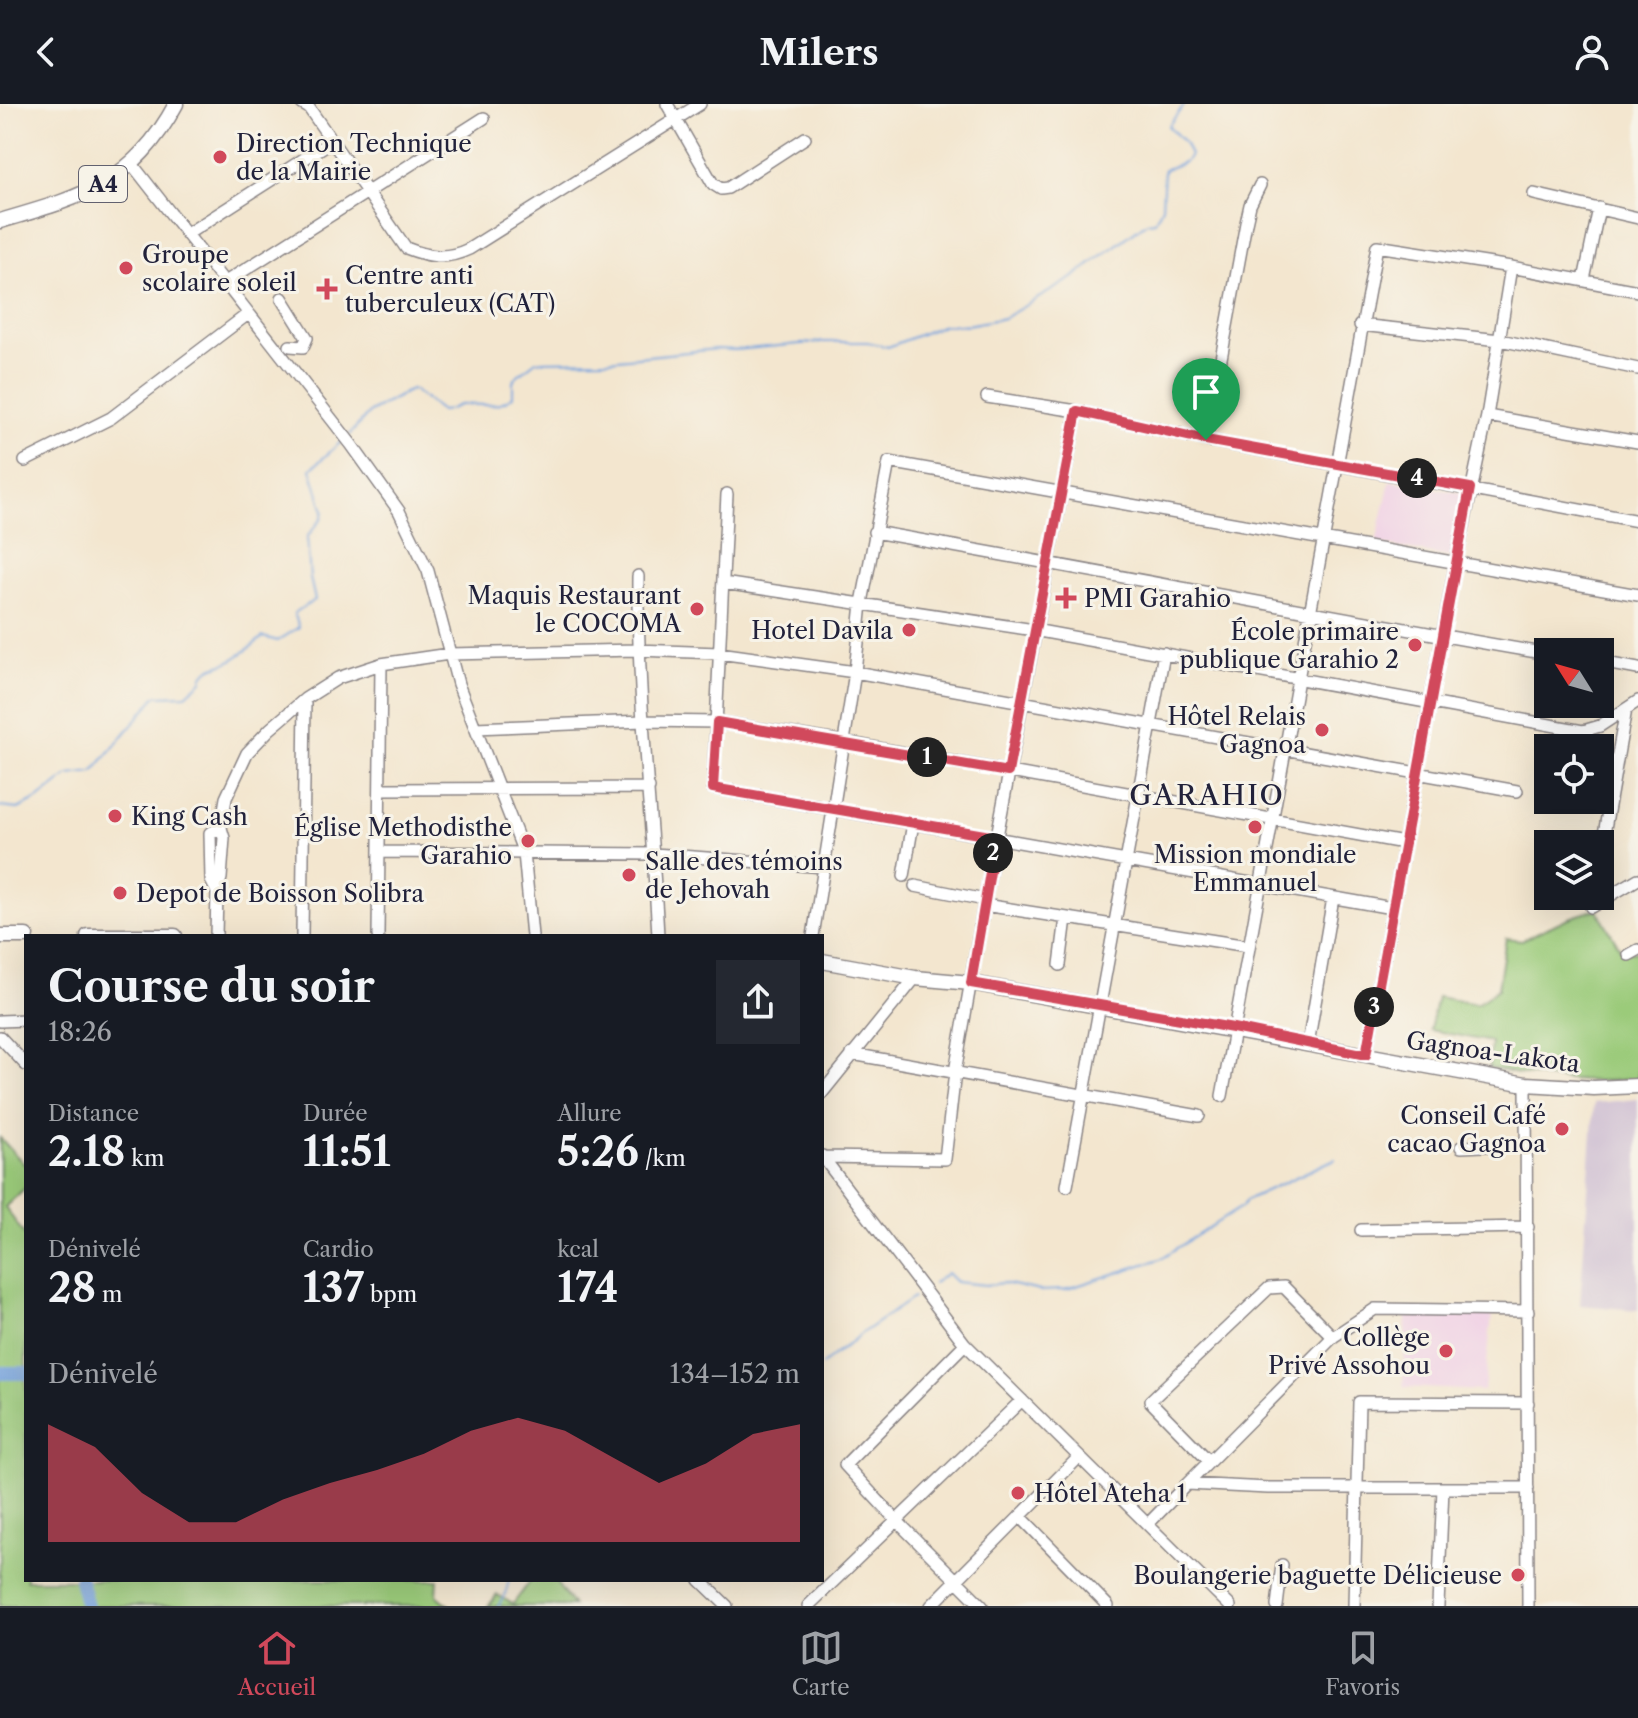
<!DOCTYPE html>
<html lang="fr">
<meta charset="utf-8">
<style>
:root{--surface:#171b24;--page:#242831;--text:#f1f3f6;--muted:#9ea1a6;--line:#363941;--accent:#d1495b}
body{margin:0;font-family:"Libre Caslon Text",serif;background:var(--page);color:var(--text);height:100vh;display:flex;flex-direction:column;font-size:30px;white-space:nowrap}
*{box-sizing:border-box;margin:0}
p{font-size:26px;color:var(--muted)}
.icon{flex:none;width:44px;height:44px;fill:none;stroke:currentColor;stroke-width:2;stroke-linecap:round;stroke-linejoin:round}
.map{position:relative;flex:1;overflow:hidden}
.drawer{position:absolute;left:24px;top:830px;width:800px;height:648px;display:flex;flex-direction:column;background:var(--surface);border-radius:0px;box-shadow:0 8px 32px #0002}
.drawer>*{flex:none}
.needle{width:52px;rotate:307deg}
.fabs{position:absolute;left:1534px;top:534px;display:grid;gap:16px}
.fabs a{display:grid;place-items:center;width:80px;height:80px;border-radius:0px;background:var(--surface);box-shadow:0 8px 32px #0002;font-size:40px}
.pin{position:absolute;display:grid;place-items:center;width:68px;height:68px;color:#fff;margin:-82px -34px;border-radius:50% 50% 50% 0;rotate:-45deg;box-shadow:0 0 8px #0007}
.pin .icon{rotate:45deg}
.km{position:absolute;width:40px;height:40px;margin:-20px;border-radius:50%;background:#222;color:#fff;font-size:22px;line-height:40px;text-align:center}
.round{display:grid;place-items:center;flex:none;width:84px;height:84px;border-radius:0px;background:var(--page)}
.overview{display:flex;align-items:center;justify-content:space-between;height:136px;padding:0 24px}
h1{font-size:44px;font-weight:700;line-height:60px}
.figures{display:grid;grid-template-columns:repeat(3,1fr);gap:12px;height:136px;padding:8px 24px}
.figures div{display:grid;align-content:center}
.figures b{font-size:40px;font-weight:700}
.figures small{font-size:22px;font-weight:400}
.figures p{font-size:22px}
.chart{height:224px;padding:16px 24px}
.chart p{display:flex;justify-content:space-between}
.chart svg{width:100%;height:144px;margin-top:8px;fill:var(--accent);opacity:.7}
header{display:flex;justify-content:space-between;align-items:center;height:104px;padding:0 24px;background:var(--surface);font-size:36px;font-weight:700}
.tabs{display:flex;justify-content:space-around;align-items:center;height:112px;border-top:2px solid var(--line);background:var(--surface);font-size:22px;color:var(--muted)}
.tabs a{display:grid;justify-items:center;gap:4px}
.tabs .active{color:var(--accent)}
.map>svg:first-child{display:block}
.built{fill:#f0d0e5}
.industrial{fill:#cebed2}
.green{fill:#9bcb7a;stroke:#5e765a;stroke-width:2}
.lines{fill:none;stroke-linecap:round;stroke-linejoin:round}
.stream{stroke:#75a3de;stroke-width:2}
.river{stroke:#75a3de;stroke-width:14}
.minor-casing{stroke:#8a8485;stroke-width:14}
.major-casing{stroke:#8a8485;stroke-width:17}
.minor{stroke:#fff;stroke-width:11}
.major{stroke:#fff;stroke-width:14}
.route-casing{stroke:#fff;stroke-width:16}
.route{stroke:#d1495b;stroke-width:10}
.poi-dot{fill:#d1495b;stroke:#f7f3e8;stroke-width:3}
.labels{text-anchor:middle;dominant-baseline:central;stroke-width:6;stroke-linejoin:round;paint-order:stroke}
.shield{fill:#f7f3e8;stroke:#62616f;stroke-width:2}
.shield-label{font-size:22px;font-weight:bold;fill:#22223b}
.poi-label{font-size:24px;fill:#22223b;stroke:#f7f3e8;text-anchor:start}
.street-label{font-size:24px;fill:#22223b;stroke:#f7f3e8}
.quarter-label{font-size:28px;letter-spacing:2px;fill:#22223b;stroke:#f7f3e8}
</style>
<header><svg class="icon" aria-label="back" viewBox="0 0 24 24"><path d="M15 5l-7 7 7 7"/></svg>Milers<svg class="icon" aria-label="person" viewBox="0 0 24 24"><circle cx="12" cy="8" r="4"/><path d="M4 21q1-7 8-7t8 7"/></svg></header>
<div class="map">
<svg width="1638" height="1502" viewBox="0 0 1638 1502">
<rect width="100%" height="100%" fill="#f7f3e8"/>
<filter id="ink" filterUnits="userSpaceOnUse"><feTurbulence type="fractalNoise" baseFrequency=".0125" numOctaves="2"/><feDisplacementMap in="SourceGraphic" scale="16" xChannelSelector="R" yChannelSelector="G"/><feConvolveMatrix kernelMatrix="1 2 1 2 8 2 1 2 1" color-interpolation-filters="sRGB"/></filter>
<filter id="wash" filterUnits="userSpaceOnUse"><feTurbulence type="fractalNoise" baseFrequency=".006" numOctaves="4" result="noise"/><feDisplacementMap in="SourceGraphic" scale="32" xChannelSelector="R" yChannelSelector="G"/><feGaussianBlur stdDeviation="1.8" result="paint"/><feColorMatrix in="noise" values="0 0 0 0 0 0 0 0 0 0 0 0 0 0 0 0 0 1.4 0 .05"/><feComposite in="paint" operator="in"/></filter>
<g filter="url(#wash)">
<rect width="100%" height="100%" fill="#f3e6cf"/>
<path class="built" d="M1390 377 1466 390 1453 454 1376 439Z
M1492 1211 1484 1287 1403 1283 1406 1212Z"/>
<path class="industrial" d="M1638 995V1206L1580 1201 1594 999Z"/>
<path class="green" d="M1597 805 1622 848 1638 847V974C1588 981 1537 975 1489 964L1491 938 1430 926 1437 893 1477 900 1498 885 1506 834 1522 836 1566 815Z
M0 1034 26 1062V1083L5 1103 26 1133V1476H438L437 1491 450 1502H0Z
M531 1476H554L573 1502H488L497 1491 513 1500Z"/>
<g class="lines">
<path class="stream" d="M350 330 370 308 412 285 441 307C449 307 453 303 460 301 479 299 496 306 513 292V278L518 271 536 257 608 256 717 245 735 246 822 238H867L888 243 944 221H967L1004 214 1071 175 1147 118 1155 117 1162 103 1164 66 1186 57 1190 51 1184 38 1168 22 1185 0
M0 703 18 705 38 695 69 671 93 668 156 592 186 591 203 576 202 574C209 560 218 564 230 557 242 551 252 542 263 533L278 537 299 523 294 509 315 496 310 474 307 433 322 414 324 407 311 365 342 337
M933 1180 947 1169 956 1178 986 1181 1003 1179 1040 1187 1064 1186 1160 1155 1243 1102 1246 1096 1335 1055
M822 1261 862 1229 913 1194
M498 1502 505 1491 509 1476"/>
<path class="river" d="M0 1269H26
M80 1476 87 1502"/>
</g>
</g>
<g filter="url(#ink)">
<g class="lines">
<g class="minor-casing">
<path id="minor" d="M302 0 309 4 406 144C429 153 446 156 469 145L700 0
M667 0 713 80 721 85 728 84 805 34
M132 60 351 340 399 407 428 467 458 580 524 749 532 832
M1534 90 1638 114
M187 130 332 37
M1584 176 1599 104
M224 179 484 14
M282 194 307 234 303 243 290 242
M1360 221 1500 236 1638 265
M987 293 1077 307 1206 336 1638 417
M1487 312 1638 338
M1206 336 1246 119 1250 101 1260 81
M25 357 111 314 248 210
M727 390 713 684 1392 804
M874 428C1099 467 1323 512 1548 550
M638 472C637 592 652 712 658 832
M723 479 1034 526 1583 627 1600 622 1638 597
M1600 558 1638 565
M475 624 643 617 717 618 844 638 1404 739
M380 685 649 684
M379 748 654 750 824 763
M1600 753 1626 605
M904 772 913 719
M915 782 985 796
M217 788 211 776 210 729 221 724
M1593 792 1591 803 1638 775
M984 801 1248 842
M216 832 217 788 221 774 224 734 221 724 226 694 247 649 270 625 305 595 338 574 381 560 449 550 637 546 719 549 855 568 1517 687
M302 832 305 595
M378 832 381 560
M813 832 855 568 862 499 889 358 1638 491
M1629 851 1638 846
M1060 861 1066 814
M0 917 26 916
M0 933 26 961
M1308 940 1333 794
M852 950 1199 1012
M1366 951 1456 458 1487 312 1511 163
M1526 980 1528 1502
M822 989 915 874
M1222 992 1377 142 1511 163 1638 187
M1461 1043 1527 1040
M822 1052 965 1240 1230 1502
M823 1053 945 1055 955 968 985 796 1077 307
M1067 1082 1164 549
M1361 1126 1528 1123
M1528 1207 1375 1205 1333 1233 1187 1380 1268 1384H1528
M965 1240 845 1361 897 1417 982 1502
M1208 1356 1150 1297 1269 1184 1284 1183 1333 1233
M1020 1412 1108 1502
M1148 1420 1187 1380
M700 1476 727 1502
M808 1502 1022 1296
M931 1502 1079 1353
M1277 1502 1282 1461
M1354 1502 1359 1298 1528 1299
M1438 1502 1443 1384"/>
</g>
<g class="major-casing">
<path id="major" d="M0 117C82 93 133 80 176 0
M0 832H26
M88 832H175
M822 857 915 874 971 879 1526 980 1594 984 1638 982"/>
</g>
<use href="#minor" class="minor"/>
<use href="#major" class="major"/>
</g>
</g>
<g class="lines" filter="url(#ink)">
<g class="route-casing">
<path id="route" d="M1077 307 1206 336 1470 384 1366 951 1233 924 971 879 996 733 713 684 717 618 1008 668Z"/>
</g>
<use href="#route" class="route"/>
</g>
<g class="poi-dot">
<circle cx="220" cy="53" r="8"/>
<circle cx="126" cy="164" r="8"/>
<path d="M323 173h8v8h8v8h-8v8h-8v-8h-8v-8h8z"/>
<path d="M1062 482h8v8h8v8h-8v8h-8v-8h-8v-8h8z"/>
<circle cx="697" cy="505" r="8"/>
<circle cx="909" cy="526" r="8"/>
<circle cx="1415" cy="541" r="8"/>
<circle cx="1322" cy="626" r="8"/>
<circle cx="115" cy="712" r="8"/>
<circle cx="1255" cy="723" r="8"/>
<circle cx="528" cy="737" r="8"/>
<circle cx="629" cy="771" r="8"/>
<circle cx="120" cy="789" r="8"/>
<circle cx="1562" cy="1025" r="8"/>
<circle cx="1446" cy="1247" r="8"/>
<circle cx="1018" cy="1389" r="8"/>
<circle cx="1518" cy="1471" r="8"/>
</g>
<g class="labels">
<rect class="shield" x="79" y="62" width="48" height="36" rx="6"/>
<g class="shield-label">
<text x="103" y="80">A4</text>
</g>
<g class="poi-label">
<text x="236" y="39">Direction Technique<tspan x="236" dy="28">de la Mairie</tspan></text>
<text x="142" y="150">Groupe<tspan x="142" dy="28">scolaire soleil</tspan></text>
<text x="345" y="171">Centre anti<tspan x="345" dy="28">tuberculeux (CAT)</tspan></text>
<text x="681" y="491" text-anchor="end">Maquis Restaurant<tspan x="681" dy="28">le COCOMA</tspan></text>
<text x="1084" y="494">PMI Garahio</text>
<text x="893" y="526" text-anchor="end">Hotel Davila</text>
<text x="1399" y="527" text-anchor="end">École primaire<tspan x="1399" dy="28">publique Garahio 2</tspan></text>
<text x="1306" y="612" text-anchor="end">Hôtel Relais<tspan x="1306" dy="28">Gagnoa</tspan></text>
<text x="131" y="712">King Cash</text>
<text x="512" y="723" text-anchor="end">Église Methodisthe<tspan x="512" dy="28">Garahio</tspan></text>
<text x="1255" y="750" text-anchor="middle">Mission mondiale<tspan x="1255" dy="28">Emmanuel</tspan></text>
<text x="645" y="757">Salle des témoins<tspan x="645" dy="28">de Jehovah</tspan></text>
<text x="136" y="789">Depot de Boisson Solibra</text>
<text x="1546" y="1011" text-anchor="end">Conseil Café<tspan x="1546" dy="28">cacao Gagnoa</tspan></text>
<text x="1430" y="1233" text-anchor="end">Collège<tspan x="1430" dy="28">Privé Assohou</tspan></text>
<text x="1034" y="1389">Hôtel Ateha 1</text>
<text x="1502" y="1471" text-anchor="end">Boulangerie baguette Délicieuse</text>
</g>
<g class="street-label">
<text transform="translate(1493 948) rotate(8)">Gagnoa-Lakota</text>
</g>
<g class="quarter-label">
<text x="1207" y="691">GARAHIO</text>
</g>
</g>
</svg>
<div class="fabs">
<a><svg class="needle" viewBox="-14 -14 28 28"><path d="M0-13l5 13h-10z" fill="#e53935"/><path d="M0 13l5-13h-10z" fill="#9ea1a6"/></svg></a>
<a><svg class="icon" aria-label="locate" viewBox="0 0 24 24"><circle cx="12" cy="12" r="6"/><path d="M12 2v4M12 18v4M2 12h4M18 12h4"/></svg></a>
<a><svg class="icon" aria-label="layers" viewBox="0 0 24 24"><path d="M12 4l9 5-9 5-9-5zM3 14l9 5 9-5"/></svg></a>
</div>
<div class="pin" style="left:1206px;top:336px;background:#1e9e55"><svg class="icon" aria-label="arrive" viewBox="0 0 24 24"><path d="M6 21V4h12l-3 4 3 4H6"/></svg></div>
<b class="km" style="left:927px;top:653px">1</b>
<b class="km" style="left:993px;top:749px">2</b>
<b class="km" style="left:1374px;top:903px">3</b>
<b class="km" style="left:1417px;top:374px">4</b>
<section class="drawer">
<div class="overview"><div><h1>Course du soir</h1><p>18:26</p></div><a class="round"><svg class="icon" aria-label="share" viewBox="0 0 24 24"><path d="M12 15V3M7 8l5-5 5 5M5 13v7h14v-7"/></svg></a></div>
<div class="figures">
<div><p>Distance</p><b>2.18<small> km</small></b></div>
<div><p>Durée</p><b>11:51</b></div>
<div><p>Allure</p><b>5:26<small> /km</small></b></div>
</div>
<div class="figures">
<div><p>Dénivelé</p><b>28<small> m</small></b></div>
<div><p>Cardio</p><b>137<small> bpm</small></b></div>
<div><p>kcal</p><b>174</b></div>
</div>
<div class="chart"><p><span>Dénivelé</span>134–152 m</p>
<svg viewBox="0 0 160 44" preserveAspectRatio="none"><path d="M0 44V8L10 15L20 29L30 38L40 38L50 31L60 26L70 22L80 17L90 10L100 6L110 10L120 18L130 26L140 20L150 11L160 8V44z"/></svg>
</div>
</section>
</div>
<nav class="tabs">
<a class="active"><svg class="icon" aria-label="home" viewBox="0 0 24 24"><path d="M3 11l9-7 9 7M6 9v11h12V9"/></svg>Accueil</a>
<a><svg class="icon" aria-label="map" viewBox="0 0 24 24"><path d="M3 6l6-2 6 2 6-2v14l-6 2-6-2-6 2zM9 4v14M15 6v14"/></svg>Carte</a>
<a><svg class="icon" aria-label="saved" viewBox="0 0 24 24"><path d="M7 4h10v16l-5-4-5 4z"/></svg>Favoris</a>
</nav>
